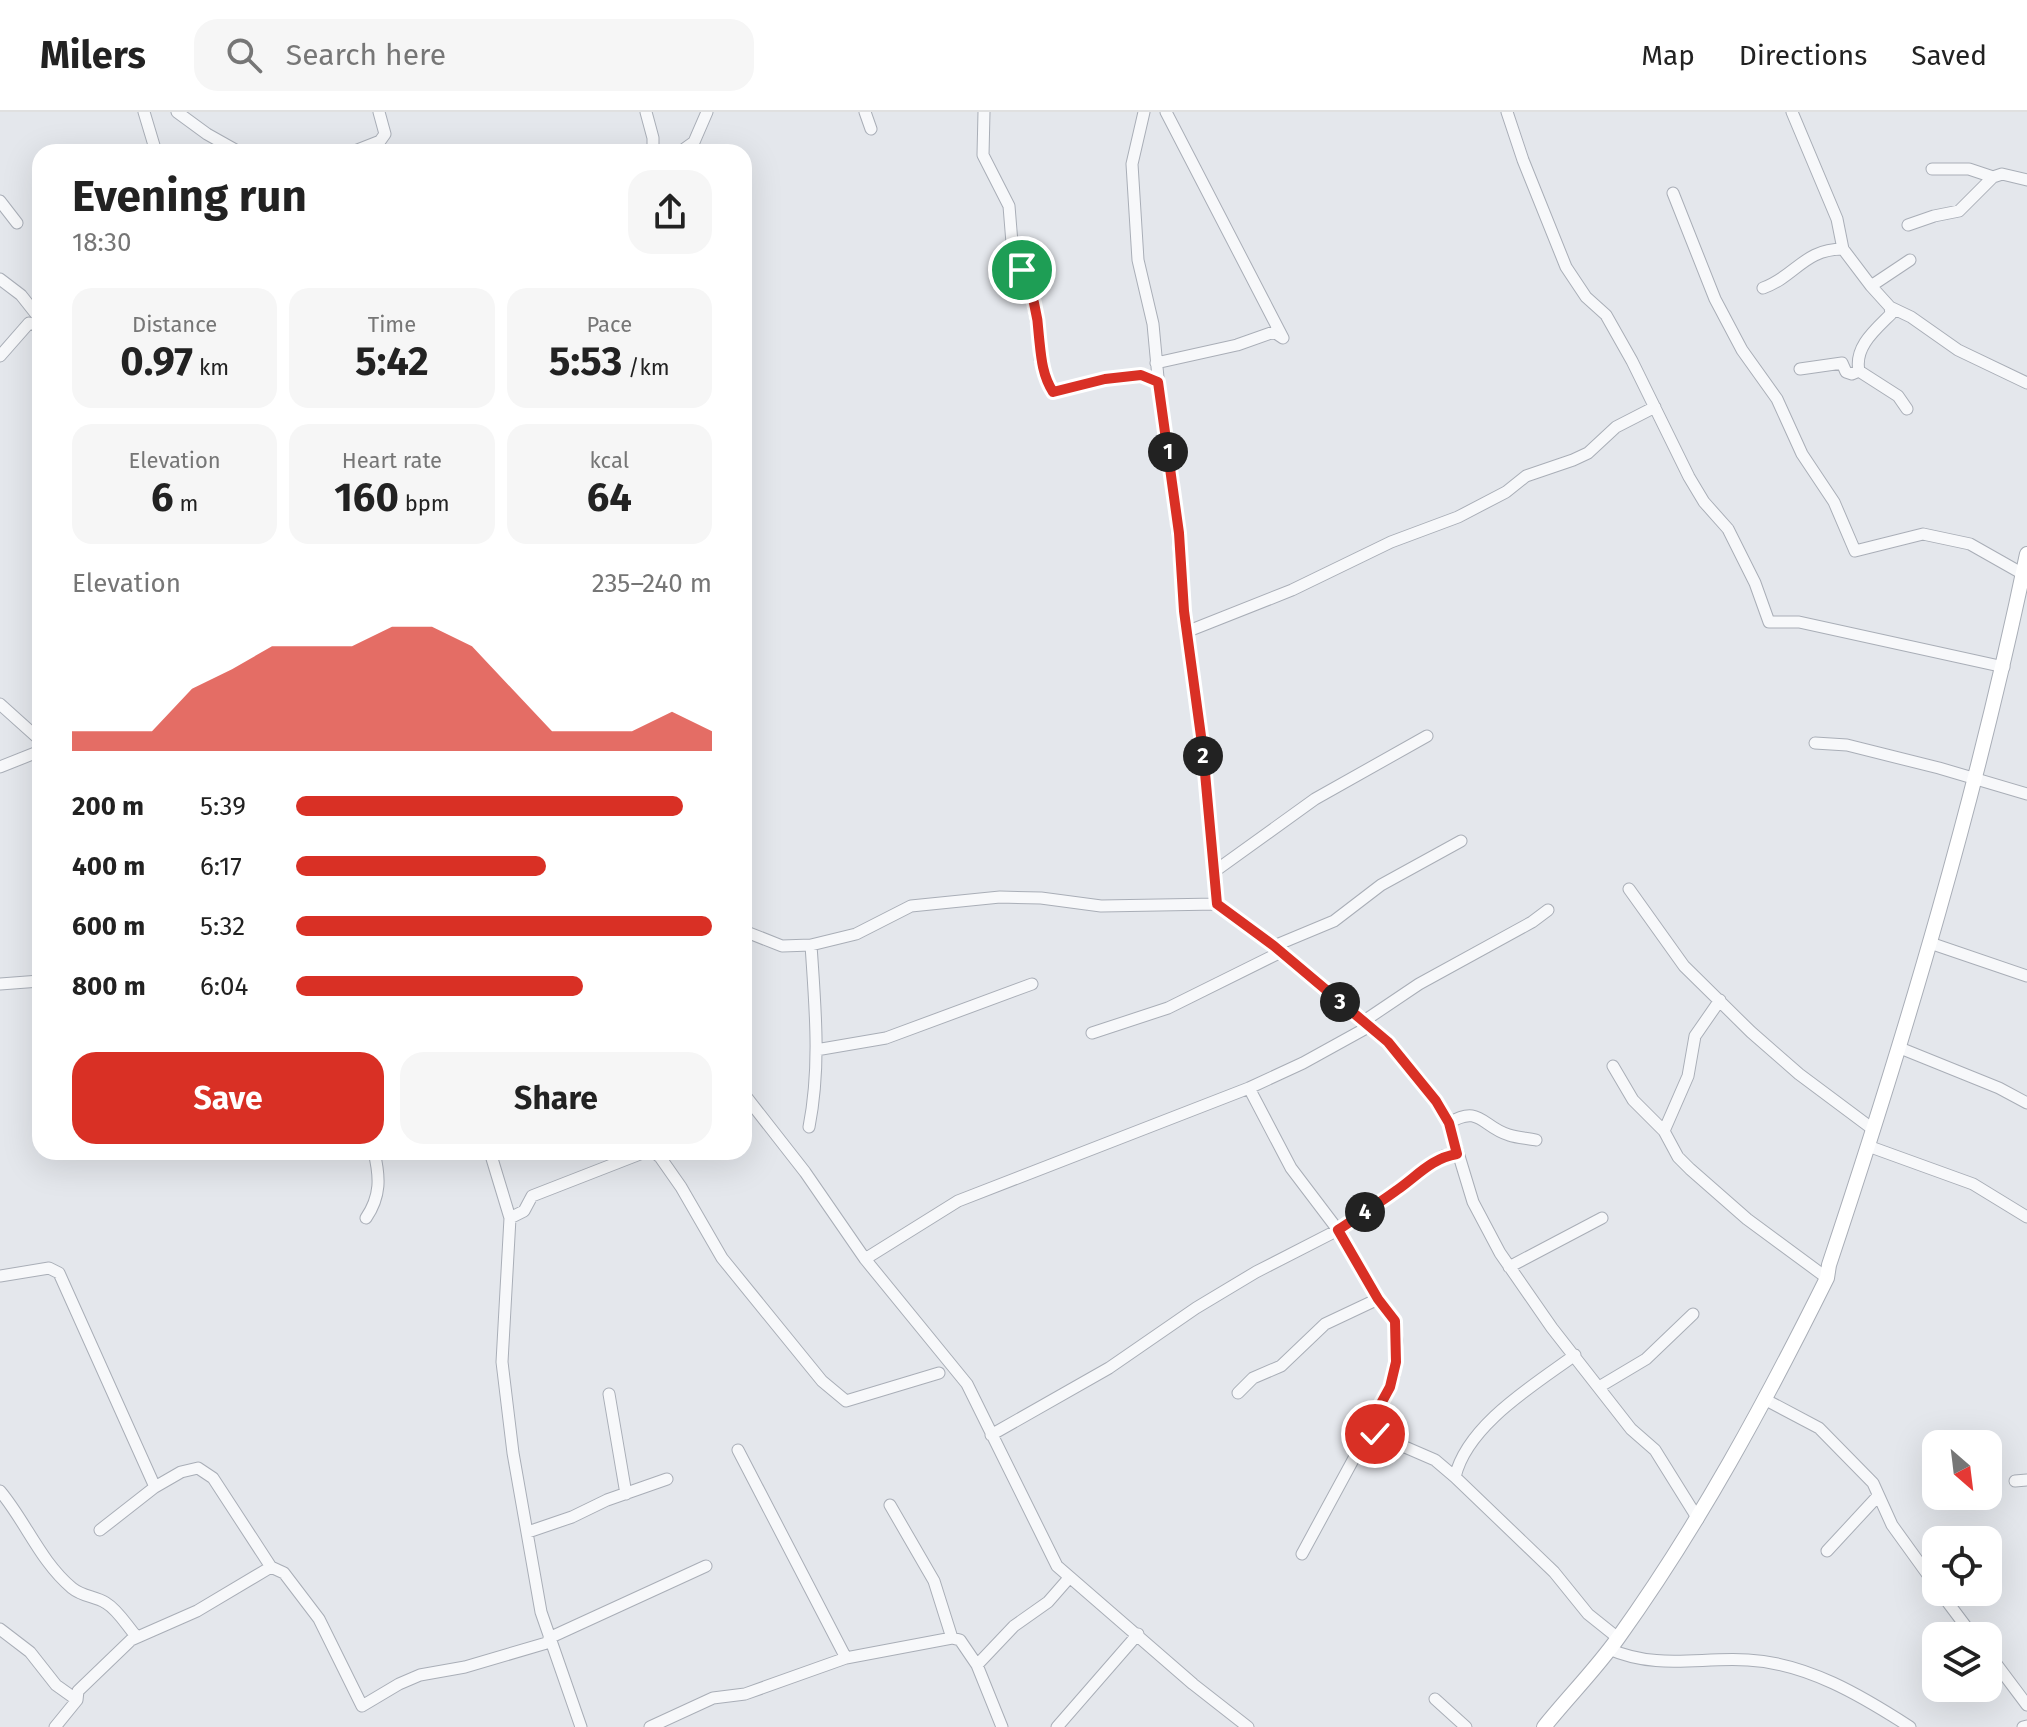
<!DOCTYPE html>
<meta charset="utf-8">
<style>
:root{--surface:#fff;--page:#f6f6f6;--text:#222;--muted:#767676;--line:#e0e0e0;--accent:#d93025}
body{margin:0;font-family:"Fira Sans",sans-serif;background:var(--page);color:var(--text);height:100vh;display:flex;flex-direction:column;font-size:30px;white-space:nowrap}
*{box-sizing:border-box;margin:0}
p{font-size:26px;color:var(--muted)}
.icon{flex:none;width:44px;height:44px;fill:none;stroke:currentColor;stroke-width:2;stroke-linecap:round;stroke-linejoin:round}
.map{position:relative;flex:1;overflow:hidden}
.drawer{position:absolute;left:32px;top:32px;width:720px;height:1016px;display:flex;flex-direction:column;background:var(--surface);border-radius:24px;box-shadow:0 8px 32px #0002}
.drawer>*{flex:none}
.needle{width:52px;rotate:152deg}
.tools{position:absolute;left:1922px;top:1318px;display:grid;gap:16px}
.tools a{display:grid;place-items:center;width:80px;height:80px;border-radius:16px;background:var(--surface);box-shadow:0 8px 32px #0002;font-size:40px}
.pin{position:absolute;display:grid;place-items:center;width:68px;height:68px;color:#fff;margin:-34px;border:4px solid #fff;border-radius:50%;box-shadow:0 2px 8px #0007}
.km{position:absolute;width:40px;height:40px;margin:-20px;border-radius:50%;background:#222;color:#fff;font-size:22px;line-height:40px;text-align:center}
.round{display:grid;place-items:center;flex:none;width:84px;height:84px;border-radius:24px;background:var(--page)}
.summary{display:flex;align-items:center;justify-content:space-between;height:136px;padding:0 40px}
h1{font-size:44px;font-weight:700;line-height:60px}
.figures{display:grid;grid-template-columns:repeat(3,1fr);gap:12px;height:136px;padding:8px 40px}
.figures div{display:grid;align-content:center;border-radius:20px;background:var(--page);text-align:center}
.figures b{font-size:40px;font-weight:700}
.figures small{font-size:22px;font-weight:400}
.figures p{font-size:22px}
.chart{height:224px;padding:16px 40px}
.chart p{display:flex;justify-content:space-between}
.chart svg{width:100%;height:144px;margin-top:8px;fill:var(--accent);opacity:.7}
.button{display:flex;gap:16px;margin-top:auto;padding:16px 40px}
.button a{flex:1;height:92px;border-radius:24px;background:var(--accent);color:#fff;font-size:32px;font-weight:700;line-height:92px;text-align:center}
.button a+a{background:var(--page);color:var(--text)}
ul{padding:0 40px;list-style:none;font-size:26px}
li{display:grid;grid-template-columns:128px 96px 1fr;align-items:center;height:60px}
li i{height:20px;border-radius:10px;background:var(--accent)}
header{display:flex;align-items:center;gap:48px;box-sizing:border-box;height:112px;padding:0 40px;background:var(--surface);border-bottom:2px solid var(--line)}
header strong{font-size:38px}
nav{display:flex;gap:44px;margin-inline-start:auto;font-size:28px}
.search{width:560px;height:72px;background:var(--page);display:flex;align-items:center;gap:20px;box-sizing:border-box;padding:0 28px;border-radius:24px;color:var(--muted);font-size:30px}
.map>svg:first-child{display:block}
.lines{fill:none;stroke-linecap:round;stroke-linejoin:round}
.street-casing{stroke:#a9aeb7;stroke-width:13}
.secondary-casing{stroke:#a9aeb7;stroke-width:16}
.street{stroke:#f7f8fa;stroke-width:11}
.secondary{stroke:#fff;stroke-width:14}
.route-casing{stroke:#fff;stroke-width:16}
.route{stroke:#d93025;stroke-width:10}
</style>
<header>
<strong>Milers</strong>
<div class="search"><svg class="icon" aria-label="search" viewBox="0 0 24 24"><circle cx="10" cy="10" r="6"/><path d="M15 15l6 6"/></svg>Search here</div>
<nav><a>Map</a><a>Directions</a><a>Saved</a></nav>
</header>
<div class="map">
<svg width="2027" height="1615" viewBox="0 0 2027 1615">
<rect width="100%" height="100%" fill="#e4e7ec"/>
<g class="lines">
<g class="street-casing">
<path id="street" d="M144 0 156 40
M177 0 207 22 239 40
M646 0 653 26V40
M865 0 871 17
M984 0 983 43 1009 94 1012 131 1030 175 1039 224 1040 247 1050 276 1053 280 1105 267 1141 263 1158 270
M1507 0 1523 48 1566 155 1586 185 1606 203 1632 249 1689 365 1704 390 1728 417 1755 471 1769 510H1799L2004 555
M1792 0 1837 107 1843 137 1871 174 1890 195 1911 205 1958 238 2027 271
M352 40 380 29 385 22 379 0
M680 40 694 30 707 0
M1932 57H1969L1993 65
M1673 81 1715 187 1742 238 1777 287 1802 342 1834 390 1855 439 1923 422 1970 432 2023 462
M0 89 17 111
M1908 113 1934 104 1959 99 1993 65 2002 62 2027 68
M0 167 21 183 40 207
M1871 174 1910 148
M1763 176C1796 164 1804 137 1843 137
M1890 195 1891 202C1875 218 1854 235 1859 259L1898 284 1907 297
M0 244 29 211 40 214
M1156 251 1237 233 1274 220 1283 226 1166 0
M1800 257 1842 251 1846 260 1852 262 1859 259
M1186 520 1292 478 1391 430 1458 405 1506 380 1526 364 1573 348 1588 341 1616 315 1655 295
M0 592 40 628
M1815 631 1847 633 1939 656 2027 682
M0 655 40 639
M1215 759 1315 687 1427 624
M1629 777 1684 854 1751 920 1799 962 1874 1018
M1217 792 1274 834 1388 930 1423 971 1449 1011 1473 1090 1500 1141 1552 1216 1631 1317 1655 1338 1698 1407
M744 819 782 834 811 833 856 822 911 794 1000 785 1041 786 1101 794 1217 792 1203 639 1184 499 1173 370 1160 287 1153 212 1138 148 1132 52 1144 0
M1930 831 2027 864
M1274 834 1334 809 1381 773 1461 729
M0 872 40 869
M1364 909 1419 872 1532 810 1548 798
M1092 921 1168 896 1281 840
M1900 936 1999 976 2027 991
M816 938 886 926 1032 872
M1613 954 1633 988 1664 1019 1678 1045 1690 1057 1747 1107 1827 1166
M1249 976 1291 1056 1338 1118 1378 1187 1395 1209 1397 1229 1394 1264 1372 1308 1375 1322 1435 1348 1455 1365 1554 1460 1588 1502 1618 1526
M744 982 805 1060 865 1147 967 1272 1057 1454 1193 1572 1248 1615
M1449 1011C1480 992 1482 1015 1509 1023 1518 1026 1527 1026 1536 1028
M809 1015C821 954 815 894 811 833
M1664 1019 1688 964 1695 924 1720 888
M1868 1034 1973 1072 2027 1105
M490 1040 510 1106 502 1250 513 1341 541 1500 581 1615
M653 1040 660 1045 681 1075 722 1146 822 1269 846 1289 939 1261
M366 1106C381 1084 380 1065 374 1040
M510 1106 524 1099 532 1084 645 1040
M865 1147 958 1089 1249 976 1303 951 1370 914
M1509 1155 1602 1106
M0 1164 49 1156 59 1161 155 1375 181 1360 198 1356 213 1366 271 1455
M1599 1275 1646 1247 1693 1202
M1238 1281 1253 1266 1281 1254 1325 1212 1378 1187
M609 1282 626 1382
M1766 1288 1819 1316 1873 1371 1892 1413 1936 1474
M991 1323 1109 1256 1196 1196 1256 1160 1338 1118 1443 1044 1457 1042
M738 1338 846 1546
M1455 1365C1467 1313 1534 1273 1575 1243
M2015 1369 2027 1368
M0 1379C26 1410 40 1449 72 1476 83 1485 95 1484 106 1491 118 1498 127 1514 136 1524
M890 1393 934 1469 952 1526
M100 1418 155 1375
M528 1420 572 1405 607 1388 667 1367
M1827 1439 1877 1385
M1302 1442 1372 1313
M1940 1480 1973 1524
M0 1517 30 1540 56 1573 77 1588
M549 1526 706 1454
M1609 1537C1657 1558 1699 1545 1748 1548 1807 1551 1862 1584 1910 1615
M1988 1541 2027 1593
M977 1553 1014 1514 1048 1490 1069 1466
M1435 1587 1466 1615
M55 1615 77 1588 78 1579 131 1528 197 1499 271 1455 284 1461 319 1507 362 1594 399 1572 420 1563 465 1555 550 1530
M650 1615 713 1586 745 1582 846 1546 952 1526 960 1528 977 1553 1002 1615
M1057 1615 1138 1522
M2023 1615 2027 1614"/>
</g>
<g class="secondary-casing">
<path id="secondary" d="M1544 1615C1568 1585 1596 1557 1618 1526 1699 1413 1765 1291 1827 1166L1829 1153C1907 919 1977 683 2027 442"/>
</g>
<use href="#street" class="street"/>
<use href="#secondary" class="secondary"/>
</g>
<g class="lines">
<g class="route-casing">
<path id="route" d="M1022 158C1032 179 1038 202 1039 225 1041 244 1042 263 1053 280L1105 267 1141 263 1158 270 1179 421 1184 499 1203 639 1217 792 1274 834 1388 930 1436 989 1449 1011 1457 1042C1432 1046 1417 1064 1397 1078 1378 1092 1357 1105 1338 1118L1378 1187 1395 1209 1396 1250 1390 1275 1372 1308 1375 1322"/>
</g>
<use href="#route" class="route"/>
</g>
</svg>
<div class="tools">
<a><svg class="needle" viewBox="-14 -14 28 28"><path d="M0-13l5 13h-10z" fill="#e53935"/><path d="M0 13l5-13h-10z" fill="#767676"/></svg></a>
<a><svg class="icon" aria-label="locate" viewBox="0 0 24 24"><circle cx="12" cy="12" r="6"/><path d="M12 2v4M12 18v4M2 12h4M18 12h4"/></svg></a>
<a><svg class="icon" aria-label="layers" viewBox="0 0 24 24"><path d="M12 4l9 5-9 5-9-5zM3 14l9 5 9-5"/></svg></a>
</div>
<div class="pin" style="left:1022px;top:158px;background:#1e9e55"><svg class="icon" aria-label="arrive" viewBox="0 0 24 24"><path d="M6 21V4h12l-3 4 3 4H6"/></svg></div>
<div class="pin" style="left:1375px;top:1322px;background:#d93025"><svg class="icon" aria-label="check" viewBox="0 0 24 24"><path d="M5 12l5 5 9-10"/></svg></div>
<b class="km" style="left:1168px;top:340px">1</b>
<b class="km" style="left:1203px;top:644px">2</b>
<b class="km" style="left:1340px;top:890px">3</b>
<b class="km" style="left:1365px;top:1100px">4</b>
<section class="drawer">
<div class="summary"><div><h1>Evening run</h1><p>18:30</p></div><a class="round"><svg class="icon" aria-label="share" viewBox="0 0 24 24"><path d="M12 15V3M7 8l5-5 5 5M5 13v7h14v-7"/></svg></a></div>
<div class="figures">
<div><p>Distance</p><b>0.97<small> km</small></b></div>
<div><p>Time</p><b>5:42</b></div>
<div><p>Pace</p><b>5:53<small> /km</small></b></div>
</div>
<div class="figures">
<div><p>Elevation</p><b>6<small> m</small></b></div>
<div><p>Heart rate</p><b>160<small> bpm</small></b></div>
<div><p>kcal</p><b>64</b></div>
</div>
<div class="chart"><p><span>Elevation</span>235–240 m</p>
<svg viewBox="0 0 160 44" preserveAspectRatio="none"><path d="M0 44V38L10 38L20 38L30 25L40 19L50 12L60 12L70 12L80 6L90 6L100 12L110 25L120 38L130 38L140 38L150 32L160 38V44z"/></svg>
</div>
<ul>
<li><b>200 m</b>5:39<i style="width:93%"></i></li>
<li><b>400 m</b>6:17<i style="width:60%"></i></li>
<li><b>600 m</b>5:32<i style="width:100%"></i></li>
<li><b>800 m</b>6:04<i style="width:69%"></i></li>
</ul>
<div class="button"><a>Save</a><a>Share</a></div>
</section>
</div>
